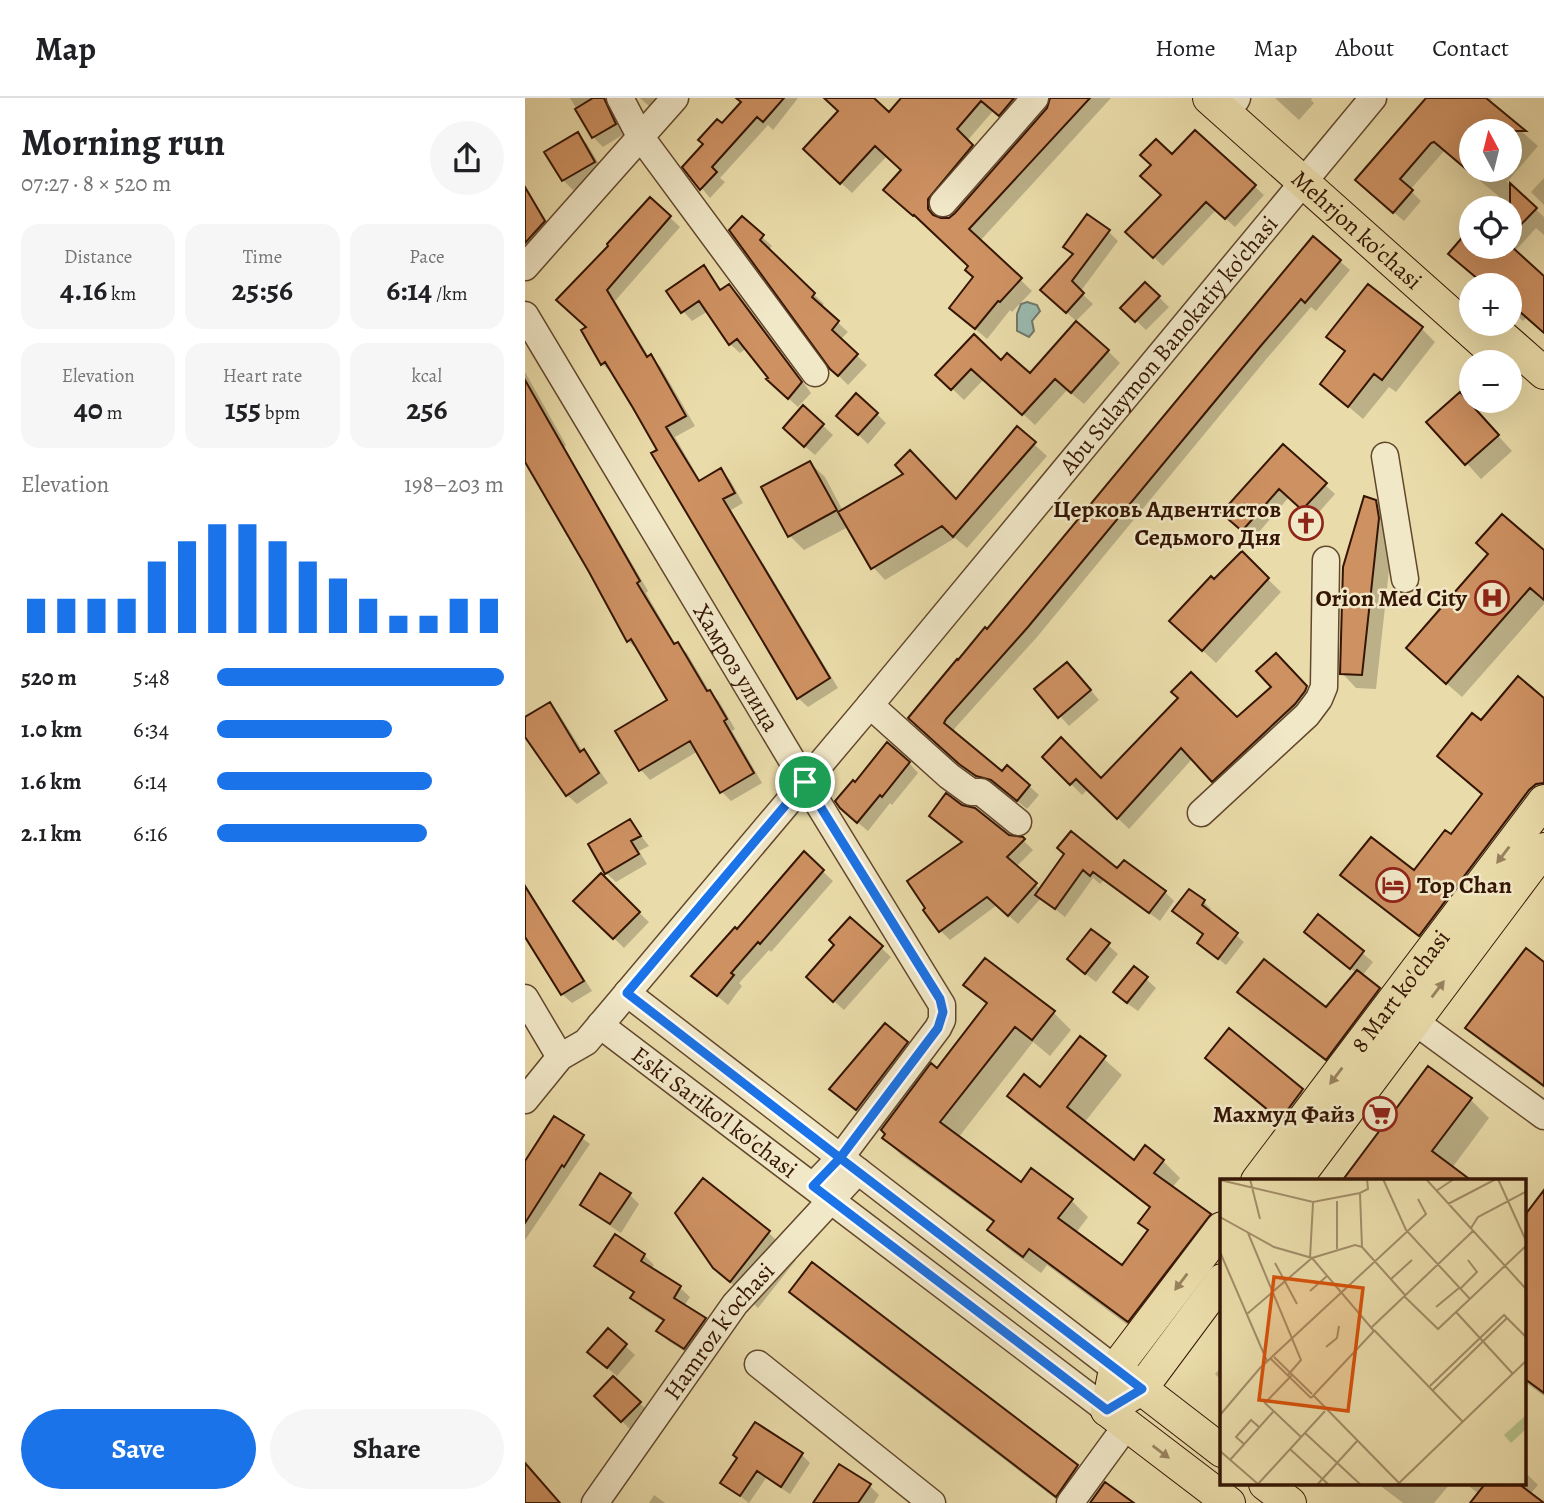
<!DOCTYPE html>
<meta charset="utf-8">
<style>
:root{--surface:#fff;--page:#f6f6f6;--text:#202124;--muted:#757577;--line:#e0e0e0;--accent:#1a73e8}
body{margin:0;font-family:Alegreya,serif;background:var(--page);color:var(--text);height:100vh;display:flex;flex-direction:column;font-size:26px;white-space:nowrap}
*{box-sizing:border-box;margin:0}
p{font-size:23px;color:var(--muted)}
.icon{flex:none;width:38px;height:38px;fill:none;stroke:currentColor;stroke-width:2;stroke-linecap:round;stroke-linejoin:round}
.map{position:relative;flex:1;overflow:hidden}
.details{display:flex;flex-direction:column;background:var(--surface);width:525px}
.details>*{flex:none}
.needle{width:46px;rotate:353deg}
.fabs{position:absolute;left:934px;top:21px;display:grid;gap:14px}
.fabs a{display:grid;place-items:center;width:63px;height:63px;border-radius:50%;background:var(--surface);box-shadow:0 7px 28px #0002;font-size:35px}
.pin{position:absolute;display:grid;place-items:center;width:60px;height:60px;color:#fff;margin:-30px;border:4px solid #fff;border-radius:50%;box-shadow:0 2px 7px #0007}
.round{display:grid;place-items:center;flex:none;width:74px;height:74px;border-radius:37px;background:var(--page)}
.head{display:flex;align-items:center;justify-content:space-between;height:119px;padding:0 21px}
h1{font-size:38px;font-weight:700;line-height:52px}
.metrics{display:grid;grid-template-columns:repeat(3,1fr);gap:10px;height:119px;padding:7px 21px}
.metrics div{display:grid;align-content:center;border-radius:18px;background:var(--page);text-align:center}
.metrics b{font-size:30px;font-weight:700}
.metrics small{font-size:19px;font-weight:400}
.metrics p{font-size:19px}
.chart{height:196px;padding:14px 21px}
.chart p{display:flex;justify-content:space-between}
.chart svg{width:100%;height:126px;margin-top:7px;stroke:var(--accent);stroke-width:6}
.cta{display:flex;gap:14px;margin-top:auto;padding:14px 21px}
.cta a{flex:1;height:80px;border-radius:42px;background:var(--accent);color:#fff;font-size:28px;font-weight:700;line-height:80px;text-align:center}
.cta a+a{background:var(--page);color:var(--text)}
ul{padding:0 21px;list-style:none;font-size:23px}
li{display:grid;grid-template-columns:112px 84px 1fr;align-items:center;height:52px}
li i{height:18px;border-radius:9px;background:var(--accent)}
header{display:flex;align-items:center;gap:42px;box-sizing:border-box;height:98px;padding:0 35px;background:var(--surface);border-bottom:2px solid var(--line)}
header strong{font-size:33px}
nav{display:flex;gap:38px;margin-inline-start:auto;font-size:24px}
main{display:flex;flex:1;min-height:0}
.map>svg:first-child{display:block}
.water{fill:#99baaf;stroke:#71786a;stroke-width:2}
.shadow{fill:#0003;fill-rule:evenodd}
.building{fill:#ce9162;stroke:#351503;stroke-width:2}
.lines{fill:none;stroke-linecap:round;stroke-linejoin:round}
.minor-casing{stroke:#62472d;stroke-width:29}
.major-casing{stroke:#351503;stroke-width:34}
.minor{stroke:#f1e8c8;stroke-width:26}
.major{stroke:#eadcaa;stroke-width:32}
.oneway{fill:#99825f}
.route-casing{stroke:#fff;stroke-width:14}
.route{stroke:#1a73e8;stroke-width:9}
.labels{text-anchor:middle;dominant-baseline:central;stroke-width:5;stroke-linejoin:round;paint-order:stroke}
.street-label{font-size:24px;fill:#351503;stroke:#f1e8c8}
.poi-label{font-size:24px;font-weight:bold;fill:#351503;stroke:#f1e8c8;text-anchor:end}
.inset-road{fill:none;stroke:#a28c67;stroke-width:2}
.view{fill:#d6520b;fill-opacity:0.15;stroke:#d6520b;stroke-width:3.5}
.inset-edge{fill:none;stroke:#351503;stroke-width:3.5}
</style>
<header>
<strong>Map</strong>
<nav><a>Home</a><a>Map</a><a>About</a><a>Contact</a></nav>
</header>
<main>
<section class="details">
<div class="head"><div><h1>Morning run</h1><p>07:27 · 8 × 520 m</p></div><a class="round"><svg class="icon" aria-label="share" viewBox="0 0 24 24"><path d="M12 15V3M7 8l5-5 5 5M5 13v7h14v-7"/></svg></a></div>
<div class="metrics">
<div><p>Distance</p><b>4.16<small> km</small></b></div>
<div><p>Time</p><b>25:56</b></div>
<div><p>Pace</p><b>6:14<small> /km</small></b></div>
</div>
<div class="metrics">
<div><p>Elevation</p><b>40<small> m</small></b></div>
<div><p>Heart rate</p><b>155<small> bpm</small></b></div>
<div><p>kcal</p><b>256</b></div>
</div>
<div class="chart"><p><span>Elevation</span>198–203 m</p>
<svg viewBox="0 0 160 44" preserveAspectRatio="none"><path d="M5 44V32M15 44V32M25 44V32M35 44V32M45 44V19M55 44V12M65 44V6M75 44V6M85 44V12M95 44V19M105 44V25M115 44V32M125 44V38M135 44V38M145 44V32M155 44V32"/></svg>
</div>
<ul>
<li><b>520 m</b>5:48<i style="width:100%"></i></li>
<li><b>1.0 km</b>6:34<i style="width:61%"></i></li>
<li><b>1.6 km</b>6:14<i style="width:75%"></i></li>
<li><b>2.1 km</b>6:16<i style="width:73%"></i></li>
</ul>
<div class="cta"><a>Save</a><a>Share</a></div>
</section>
<div class="map">
<svg width="1019" height="1405" viewBox="0 0 1019 1405">
<rect width="100%" height="100%" fill="#eadcaa"/>
<filter id="stains"><feTurbulence type="fractalNoise" baseFrequency=".00286" numOctaves="4"/><feColorMatrix values="0 0 0 0 .2 0 0 0 0 .09 0 0 0 0 .02 0 0 0 .5 -.17"/></filter>
<radialGradient id="worn" r=".72"><stop offset=".6" stop-color="#630" stop-opacity="0"/><stop offset="1" stop-color="#630" stop-opacity=".3"/></radialGradient>
<path class="water" d="M502 204 512 207 515 213 507 223 509 233 504 239 492 233V216L496 206Z"/>
<path class="shadow" d="M45 0H92L99 36 78 49 68 39Z
M115 0H138L124 8Z
M222 0H273L248 32 243 27 195 80 200 84 185 100 159 69Z
M317 0H346L364 16 379 0H499L486 27 468 13 442 43 458 59 413 113 414 122H423L431 117 532 0H586L455 143 507 193 487 214 485 212 462 241 426 210 450 180 445 168 401 126 400 128 371 103 378 72 362 58 327 95 291 62 316 13Z
M750 0H787L786 2 789 5 774 22Z
M904 0H967L963 4 1013 48 982 84 1019 119V137L1011 130 990 153 1019 180V233L1002 219 998 223 985 211V187H959L935 166 947 149H985V113L988 110 919 53 885 92 896 103 879 123 842 92ZM947 33H985V72H947Z
M670 34 739 97 710 129 691 112 638 168 603 134 638 98 628 67 647 58Z
M53 36 62 46 79 74 48 92 38 82Z
M1019 80V107L1006 94Z
M0 88 28 133 0 157Z
M125 101 155 129 90 203 124 259 135 268 170 328 150 339 176 384 196 372 205 382 218 405 206 412 313 590 283 609 273 600 89 274 87 275 77 266 64 230 86 148Z
M207 133 237 139 247 148 243 152 299 206 296 209 323 234 315 242 342 267 323 287 306 270Z
M583 133 593 143 555 194 568 206 551 223 527 201 549 157 541 149Z
M788 140 825 172 791 213 786 209 743 259 512 539 430 630 428 635 477 676 504 688 514 697 502 711 477 691 463 687 446 675 395 630 462 533Z
M179 170 197 193 204 188 214 197 286 295 273 309 253 291 222 250 215 255 205 246 183 213 167 223 158 213Z
M620 186 644 209 621 232 598 210Z
M843 188 897 231 910 244 871 294 864 289 838 321 797 286 821 255 804 238Z
M583 253 595 265 559 306 542 292 510 327 459 281 439 302 412 276 476 264 505 278Z
M0 274 41 347 39 349 123 493 121 495 151 547 162 555 186 596 194 603 210 631 207 633 237 685 206 703 197 694 173 653 125 682 116 672 93 634 145 603 113 552 103 543 0 353Z
M278 309 308 337 290 357 269 339Z
M949 311 987 353 956 381 904 324Z
M352 316 361 325 343 346 323 327Z
M492 331 522 358 442 450 430 440 360 482 348 469 323 429 279 452 265 438 285 365 300 379 318 413 431 403Z
M758 349 810 396 788 421 764 399 728 441 708 424Z
M850 403 865 419 868 436 851 591 831 590 817 575Z
M1019 454V506L937 599 898 565Z
M717 456 756 494 691 565 660 536 690 483Z
M751 558 792 601 699 693 668 660 604 731 563 691 557 697 519 659 577 683 712 622 749 589Z
M552 576 574 602 544 628 535 618Z
M1019 602V700L906 848 818 777 890 775 927 739 958 697 956 624Z
M25 606 34 616 58 654 68 663 83 685 52 706 42 697 0 634V621Z
M384 665 393 675 367 707 365 705 343 733 326 719Z
M406 718 499 743 508 752 491 769 516 792 541 757 593 773 640 794 649 803 635 823 579 782 575 786 568 780 540 819 516 800 493 826 472 807 425 842 416 833 439 745Z
M105 724 124 748 114 753 122 766 91 784 81 775Z
M279 756 308 783 246 854 244 852 214 885 217 888 203 907 168 878 212 833Z
M76 778 124 824 99 850 51 803Z
M0 786 67 893 47 905 37 896 0 834Z
M679 804 686 811 684 814 719 844 701 867 674 845 680 837 649 813Z
M794 819 848 864 837 878 868 905 815 974 728 907 714 894 802 912 831 875 791 843Z
M325 821 366 859 319 912 293 889Z
M567 833 593 856 571 884 554 871Z
M460 862 529 915 546 932 525 958 508 944 433 1040 496 1087 546 1102 563 1119 551 1135 597 1169 624 1133 615 1125 626 1111 501 1015 484 998 515 991 555 940 597 977 559 1025 609 1064 638 1063 655 1080 647 1090 684 1118 697 1130 620 1240 522 1167 516 1175 481 1149 464 1132 469 1125 376 1057 359 1040 463 908 441 887Z
M1019 866V990L960 947 943 930Z
M621 881 631 890 613 913 600 904Z
M704 933 792 1007 771 1035 682 960Z
M381 945 391 955 341 1021 316 1000Z
M904 970 946 1002 964 1020 927 1070 944 1083H819Z
M29 1020 65 1046 0 1142V1061L2 1062Z
M1019 1095V1298L1000 1284V1120Z
M104 1096 114 1106 96 1135 67 1116 57 1107Z
M244 1135 271 1162 233 1210 189 1169Z
M90 1139 119 1157 129 1167 126 1171 155 1190 165 1199 159 1208 180 1222 189 1231 169 1259 143 1243 134 1233 139 1224 117 1210 108 1200 110 1196 81 1177 72 1168Z
M266 1194 469 1306 552 1368 567 1383 536 1405 281 1209Z
M83 1232 110 1257 92 1278 74 1263Z
M697 1268V1283L690 1276Z
M88 1280 124 1314 107 1333 71 1298Z
M277 1357 285 1365 265 1396 241 1380 224 1405 198 1385Z
M1000 1374 1013 1387 1005 1396 1017 1405H947L954 1396 941 1386H1000Z
M853 1386H925L909 1405H878Z
M345 1388 354 1397 349 1405H291Z
M129 1397 140 1405H124Z"/>
<path class="building" d="M68 0H79L91 26 67 40 50 11Z
M211 0H259L238 24 232 19 187 69 192 74 175 92 157 69 178 46 173 42 192 21 197 25 216 4Z
M299 0H349L364 14 376 0H489L474 18 456 3 432 31 448 47 403 101V111L408 117 416 120H424L430 115 522 10 525 0H565L444 131 497 180 475 204 473 203 450 231 424 210 448 179 440 172 443 168 389 117 388 118 358 92 376 72 350 48 315 86 278 51 313 13Z
M901 0H961L1001 33H947V76L909 44 906 45 875 81 888 92 868 115 830 82Z
M670 32 731 87 700 121 681 104 628 160 600 134 636 97 615 78 626 67 615 57 631 41 647 56Z
M53 34 70 64 37 83 19 54Z
M985 85 1012 110 985 138Z
M0 89 20 123 0 145Z
M125 99 146 118 82 192 122 259 126 256 161 318 141 329 174 383 196 370 210 395 198 401 305 580 272 601 126 355 132 352 108 310 80 264 76 267 56 232 61 229 31 202 83 148 82 146Z
M562 116 585 132 547 183 559 195 541 215 515 192 548 156 538 149Z
M217 118 239 137 235 142 290 195 287 199 314 223 307 232 333 256 313 278 305 271 204 132Z
M947 128V149H987L1019 178V235L985 205V187H960L923 156Z
M788 138 816 162 780 205 776 201 734 250 503 529 421 621 419 625 477 673 482 667 505 687 492 703 466 682 451 678 434 666 383 620 432 561 433 562 460 529 462 531Z
M179 167 195 192 204 186 277 284 263 301 241 281 243 280 212 241 204 247 174 203 156 215 141 193Z
M620 184 635 198 610 224 595 210Z
M843 186 898 229 857 282 849 276 823 309 795 286 820 253 801 239Z
M551 223 584 252 546 295 530 281 497 317 446 271 426 292 410 277 449 236 476 262 482 255 505 275Z
M0 282 115 483 112 485 149 546 153 544 182 593 185 592 202 621 199 623 229 675 195 695 165 643 114 673 90 633 142 602 106 541 102 544 64 474 0 364Z
M935 294 974 337 940 367 901 324Z
M331 295 353 315 333 337 311 318Z
M278 307 299 326 279 349 258 330Z
M492 328 511 344 428 439 417 428 346 471 313 414 378 376 370 367 385 352 431 401Z
M758 346 802 385 777 412 754 391 717 433 696 415Z
M285 363 312 412 263 439 236 389Z
M839 398 851 402 854 420 837 577 815 576 818 469Z
M977 416 1019 452V502L1005 490 921 586 881 550 963 456 951 445Z
M717 453 744 480 677 553 644 523 686 478 689 481Z
M751 555 782 588 780 593 770 606 687 684 656 650 592 721 551 681 545 687 517 659 536 639 576 680 653 600 646 594 666 574 712 619 746 589 731 573Z
M542 564 566 592 533 620 509 591Z
M993 578 1019 600V685L1011 686 1004 692 894 838 815 777 846 739 889 772 920 732 926 736 957 696 912 658 947 615 956 622Z
M25 604 55 654 59 651 74 675 41 698 0 639V619Z
M362 644 385 664 357 699 355 697 332 725 315 710 310 703 328 682 330 684Z
M421 695 437 707 450 710 484 737 498 739 500 741 482 759 512 785 483 818 462 799 414 834 398 812 400 810 382 783 437 744 404 718Z
M105 721 116 738 106 743 114 756 80 776 63 746Z
M546 733 592 770 599 762 641 793 624 815 568 774 565 778 558 772 530 811 510 797 539 756 532 750Z
M279 753 299 772 235 846 233 844 206 875 209 877 192 898 166 878 210 829 212 831Z
M76 775 115 814 88 841 48 803Z
M0 788 59 883 36 897 0 839Z
M664 791 680 802 677 807 713 835 693 861 672 845 678 836 647 813Z
M793 816 839 853 825 871 779 834Z
M325 819 358 848 308 904 281 879 309 847 304 842Z
M566 831 585 845 560 876 542 861Z
M1001 850 1019 864V988L940 930Z
M460 860 530 913 507 942 490 929 415 1024 496 1084 506 1070 548 1101 533 1120 597 1167 623 1132 613 1125 625 1109 482 998 499 976 515 989 555 938 581 958 542 1009 609 1062 620 1047 639 1062 629 1075 686 1116 603 1224 504 1151 498 1159 462 1132 469 1123 357 1040 360 1036 356 1032 406 965 412 970 462 905 438 887Z
M739 861 801 909 832 872 855 890 801 962 712 894Z
M609 868 623 879 602 905 588 894Z
M360 925 383 944 331 1012 304 991Z
M704 930 778 991 755 1022 680 960Z
M903 968 947 1000 907 1053 947 1083H817Z
M29 1018 59 1037 39 1069 37 1067 0 1125V1063Z
M75 1075 106 1095 85 1126 55 1107Z
M178 1080 245 1133 205 1184 188 1170 150 1115Z
M1019 1092V1295L1000 1281V1117Z
M90 1136 120 1156 116 1163 156 1188 149 1200 181 1220 159 1251 131 1233 139 1222 105 1200 109 1194 69 1168Z
M287 1164 553 1367 531 1399 264 1194Z
M83 1230 102 1246 82 1270 62 1254Z
M88 1278 116 1304 96 1324 69 1298Z
M230 1324 278 1355 256 1389 232 1373 215 1398 195 1385 212 1360 208 1357Z
M0 1365 35 1405H0Z
M314 1366 346 1386 333 1405H288Z
M580 1384 609 1405H565Z
M960 1386H994L1019 1405H945Z"/>
<g class="lines">
<g class="minor-casing">
<g id="minor">
<path d="M95 0 115 38 290 275"/>
<path d="M711 2 712 0"/>
<path d="M418 105 510 0"/>
<path d="M0 169 150 0"/>
<path id="s1" d="M0 217 280 684 417 907V922L413 930 315 1060 288 1088"/>
<path d="M860 358 880 481"/>
<path d="M345 607 424 678 446 694H456L493 724"/>
<path d="M676 715 782 617 794 601 799 589 801 462"/>
<path d="M102 895 590 1271"/>
<path d="M0 900 35 959"/>
<path d="M889 923 1019 1018"/>
<path id="s2" d="M75 927 582 1312"/>
<path id="s3" d="M0 1002 35 959 61 944 345 607 848 0"/>
<path d="M233 1266 407 1405"/>
<path id="s4" d="M70 1405 210 1206 333 1073"/>
<path d="M545 1405 602 1327"/>
</g>
</g>
<g class="major-casing">
<g id="major">
<path id="s5" d="M684 0 980 264"/>
<path d="M970 232 1019 275"/>
<path id="s6" d="M732 1083 1019 703"/>
<path d="M770 1083 1019 751"/>
<path d="M601 1279 697 1353"/>
<path d="M582 1312 590 1271 697 1130"/>
<path d="M582 1312 616 1291 697 1182"/>
<path d="M582 1312 704 1405"/>
<path d="M740 1386 765 1405"/>
</g>
</g>
<use href="#minor" class="minor"/>
<use href="#major" class="major"/>
</g>
<defs><path id="oneway-solid" d="M-6-.8H1V-3.2L6.5 0L1 3.2V.8H-6Z" transform="scale(1.75)"/></defs>
<g class="oneway">
<use href="#oneway-solid" transform="translate(978 757) rotate(127)"/>
<use href="#oneway-solid" transform="translate(913 891) rotate(-53)"/>
<use href="#oneway-solid" transform="translate(811 978) rotate(127)"/>
<use href="#oneway-solid" transform="translate(656 1184) rotate(127)"/>
<use href="#oneway-solid" transform="translate(636 1354) rotate(37)"/>
</g>
<g class="lines">
<g class="route-casing">
<path id="route" d="M280 684 102 895 315 1060 288 1088 582 1312 617 1291 315 1060 413 930 418 914 415 901 280 684"/>
</g>
<use href="#route" class="route"/>
</g>
<defs>
<g id="church-ring" transform="scale(1.75)"><circle r="9.5" fill="#f1e8c8" stroke="#8f2418" stroke-width="1.5"/><path d="M-1.2-6h2.4v3.5h3.3v2.4h-3.3V6h-2.4V-.1h-3.3v-2.4h3.3Z" fill="#8f2418"/></g>
<g id="hospital-ring" transform="scale(1.75)"><circle r="9.5" fill="#f1e8c8" stroke="#8f2418" stroke-width="1.5"/><path d="M-5-5h3v3.5h4V-5h3V5h-3V1.5h-4V5h-3Z" fill="#8f2418"/></g>
<g id="hotel-ring" transform="scale(1.75)"><circle r="9.5" fill="#f1e8c8" stroke="#8f2418" stroke-width="1.5"/><path d="M-6-4.5h1.5V1H6V5H4.5V3h-9V5H-6ZM-4 0a1.8 1.8 0 1 1 3.6 0ZM.5 0V-2.5h3Q6-2.5 6 0Z" fill="#8f2418"/></g>
<g id="supermarket-ring" transform="scale(1.75)"><circle r="9.5" fill="#f1e8c8" stroke="#8f2418" stroke-width="1.5"/><path d="M-6-5.5h2.5l.6 2H6L4.5 2H-2.5L-4.4-4H-6ZM-1.5 3.2a1.3 1.3 0 1 0 .1 0ZM3 3.2a1.3 1.3 0 1 0 .1 0Z" fill="#8f2418"/></g>
</defs>
<g fill-rule="evenodd">
<use href="#church-ring" x="781" y="425"/>
<use href="#hospital-ring" x="967" y="500"/>
<use href="#hotel-ring" x="868" y="787"/>
<use href="#supermarket-ring" x="855" y="1016"/>
</g>
<g class="labels">
<g class="street-label">
<text stroke="none"><textPath href="#s5" startOffset="198">Mehrjon ko'chasi</textPath></text>
<text stroke="none"><textPath href="#s3" startOffset="994">Abu Sulaymon Banokatiy ko'chasi</textPath></text>
<text stroke="none"><textPath href="#s1" startOffset="411">Хамроз улица</textPath></text>
<text stroke="none"><textPath href="#s6" startOffset="238">8 Mart ko'chasi</textPath></text>
<text stroke="none"><textPath href="#s2" startOffset="144">Eski Sariko'l ko'chasi</textPath></text>
<text stroke="none"><textPath href="#s4" startOffset="212">Hamroz k'ochasi</textPath></text>
</g>
<g class="poi-label">
<text x="756" y="411">Церковь Адвентистов<tspan x="756" dy="28">Седьмого Дня</tspan></text>
<text x="942" y="500">Orion Med City</text>
<text x="892" y="787" text-anchor="start">Top Chan</text>
<text x="830" y="1016">Махмуд Файз</text>
</g>
</g>
<g transform="translate(695 1081)">
<rect width="306" height="306" fill="#eadcaa"/>
<path d="M306 236V250L291 264 284 256Z" fill="#b6c089"/>
<path class="inset-road" d="M30 0 40 40M163 0 186 51 250 120M206 0 307 111M278 0 307 64M0 1 93 23 140 14 148 10 147 0M216 12 234 0M140 15 142 68M117 22V70M228 25 276 0M0 38 54 68 92 79 154 152 91 219M251 49 258 38 307 12M28 54 81 181 68 196M0 73 47 182M90 79 93 24M55 84 77 125M171 100 192 81M241 109 257 93 248 81M90 112 107 97M184 117 218 150 307 66M216 128 239 109M236 133 293 195M27 135 92 79 135 66 142 68 185 116M152 148 253 52M154 151 243 243M106 168 117 159 119 147M54 178 92 215M51 180 91 219M72 196 45 224 81 258M210 207 284 136 307 159M213 211 287 139M93 216 181 306M0 236 40 189 206 35 198 20M85 254 141 306M24 265 16 258 31 241 39 248M70 270 109 306M0 272 38 305M10 281 53 233M38 305 105 232M97 306 138 261M177 306 307 181"/>
<path class="view" d="M54 98 143 109 128 232 39 221Z"/>
<rect width="306" height="306" class="inset-edge"/>
</g>
<rect width="100%" height="100%" filter="url(#stains)"/>
<rect width="100%" height="100%" fill="url(#worn)"/>
</svg>
<div class="fabs">
<a><svg class="needle" viewBox="-14 -14 28 28"><path d="M0-13l5 13h-10z" fill="#e53935"/><path d="M0 13l5-13h-10z" fill="#757577"/></svg></a>
<a><svg class="icon" aria-label="locate" viewBox="0 0 24 24"><circle cx="12" cy="12" r="6"/><path d="M12 2v4M12 18v4M2 12h4M18 12h4"/></svg></a>
<a>+</a>
<a>−</a>
</div>
<div class="pin" style="left:280px;top:684px;background:#1e9e55"><svg class="icon" aria-label="arrive" viewBox="0 0 24 24"><path d="M6 21V4h12l-3 4 3 4H6"/></svg></div>
</div>
</main>
